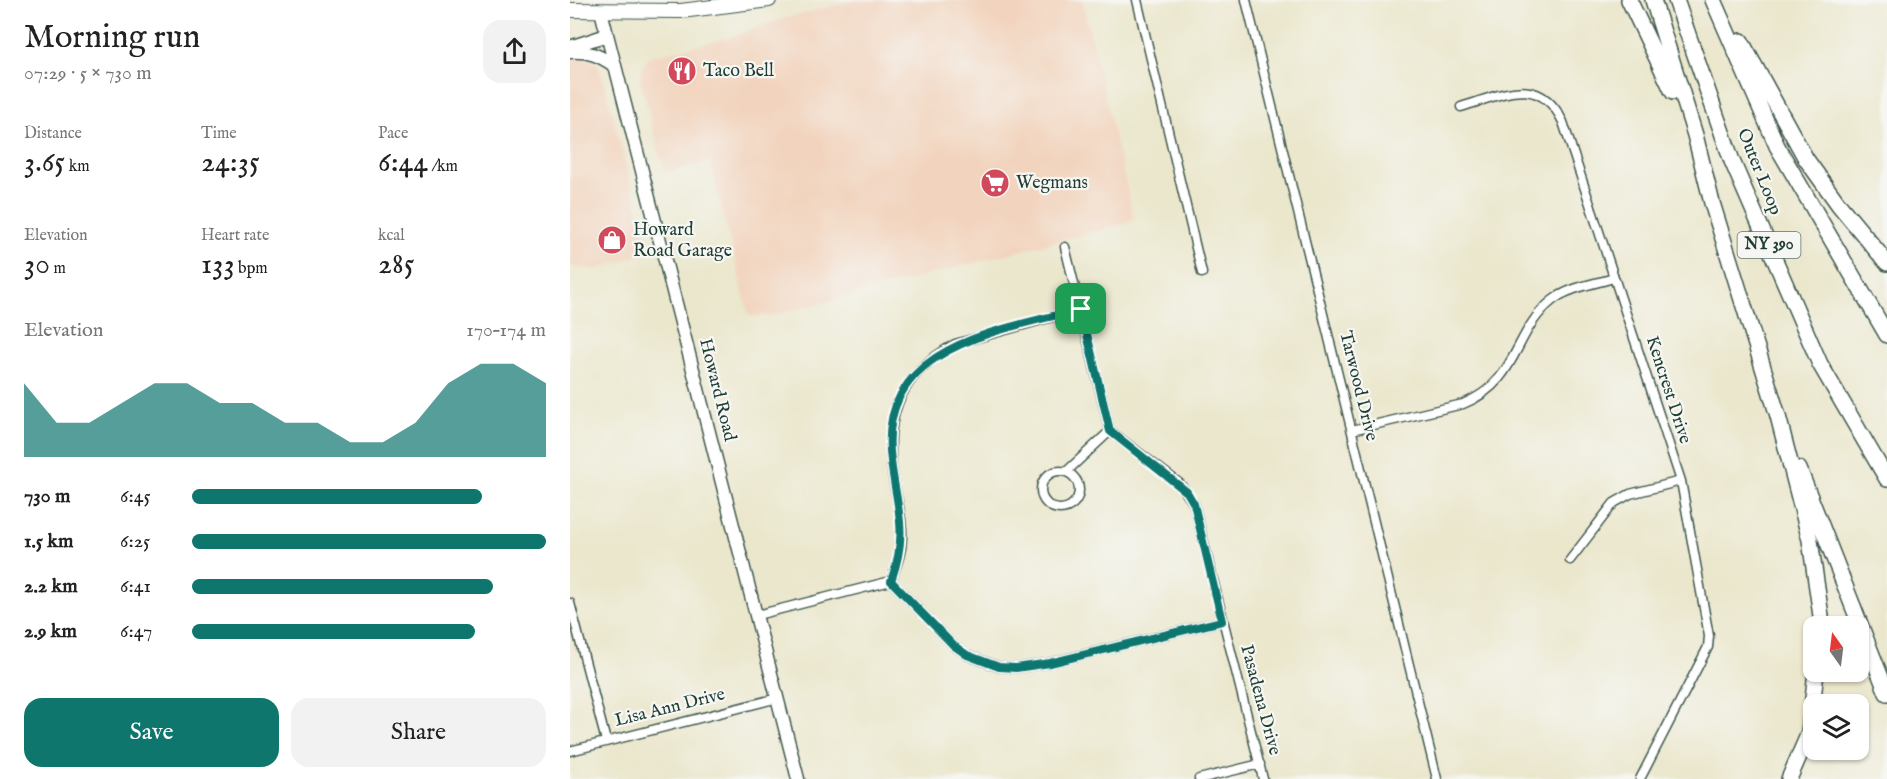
<!DOCTYPE html>
<meta charset="utf-8">
<style>
:root{--surface:#fff;--page:#f2f2f2;--text:#222;--muted:#767676;--accent:#0f766e}
body{margin:0;font-family:"IM FELL English",serif;background:var(--page);color:var(--text);height:100vh;display:flex;flex-direction:column;font-size:22px;white-space:nowrap}
*{box-sizing:border-box;margin:0}
p{font-size:20px;color:var(--muted)}
.icon{flex:none;width:33px;height:33px;fill:none;stroke:currentColor;stroke-width:2;stroke-linecap:round;stroke-linejoin:round}
.map{position:relative;flex:1;overflow:hidden}
.side{display:flex;flex-direction:column;background:var(--surface);width:570px}
.side>*{flex:none}
.needle{width:39px;rotate:346deg}
.buttons{position:absolute;left:1233px;top:616px;display:grid;gap:12px}
.buttons a{display:grid;place-items:center;width:66px;height:66px;border-radius:12px;background:var(--surface);box-shadow:0 2px 4px #0004;font-size:30px}
.pin{position:absolute;display:grid;place-items:center;width:51px;height:51px;color:#fff;margin:-26px;border-radius:12px;box-shadow:0 3px 9px #0006}
.round{display:grid;place-items:center;flex:none;width:63px;height:63px;border-radius:18px;background:var(--page)}
.summary{display:flex;align-items:center;justify-content:space-between;height:102px;padding:0 24px}
h1{font-size:33px;font-weight:600;line-height:45px}
.figures{display:grid;grid-template-columns:repeat(3,1fr);gap:9px;height:102px;padding:6px 24px}
.figures div{display:grid;align-content:center}
.figures b{font-size:30px;font-weight:600}
.figures small{font-size:16px;font-weight:400}
.figures p{font-size:16px}
.chart{height:168px;padding:12px 24px}
.chart p{display:flex;justify-content:space-between}
.chart svg{width:100%;height:108px;margin-top:6px;fill:var(--accent);opacity:.7}
.action{display:flex;gap:12px;margin-top:auto;padding:12px 24px}
.action a{flex:1;height:69px;border-radius:18px;background:var(--accent);color:#fff;font-size:24px;font-weight:600;line-height:69px;text-align:center}
.action a+a{background:var(--page);color:var(--text)}
ul{padding:0 24px;list-style:none;font-size:20px}
li{display:grid;grid-template-columns:96px 72px 1fr;align-items:center;height:45px}
li i{height:15px;border-radius:8px;background:var(--accent)}
main{display:flex;flex:1;min-height:0}
.map>svg:first-child{display:block}
.built{fill:#f2d4be}
.lines{fill:none;stroke-linecap:round;stroke-linejoin:round}
.street-casing{stroke:#3e564b;stroke-width:11}
.secondary-casing{stroke:#3e564b;stroke-width:15}
.primary-casing{stroke:#3e564b;stroke-width:16}
.highway-casing{stroke:#3e564b;stroke-width:18}
.street{stroke:#fff;stroke-width:8}
.secondary{stroke:#fff;stroke-width:12}
.primary{stroke:#fff;stroke-width:14}
.highway{stroke:#fff;stroke-width:15}
.route-casing{stroke:#fff;stroke-width:12}
.route{stroke:#0f766e;stroke-width:8}
.labels{text-anchor:middle;dominant-baseline:central;stroke-width:4.5;stroke-linejoin:round;paint-order:stroke}
.shield{fill:#f6f6f2;stroke:#60746d;stroke-width:1.5}
.shield-label{font-size:16px;font-weight:bold;fill:#1f3d34}
.poi-label{font-size:18px;fill:#1f3d34;stroke:#f6f6f2;text-anchor:start}
.street-label{font-size:18px;fill:#1f3d34;stroke:#f6f6f2}
</style>
<main>
<section class="side">
<div class="summary"><div><h1>Morning run</h1><p>07:29 · 5 × 730 m</p></div><a class="round"><svg class="icon" aria-label="share" viewBox="0 0 24 24"><path d="M12 15V3M7 8l5-5 5 5M5 13v7h14v-7"/></svg></a></div>
<div class="figures">
<div><p>Distance</p><b>3.65<small> km</small></b></div>
<div><p>Time</p><b>24:35</b></div>
<div><p>Pace</p><b>6:44<small> /km</small></b></div>
</div>
<div class="figures">
<div><p>Elevation</p><b>30<small> m</small></b></div>
<div><p>Heart rate</p><b>133<small> bpm</small></b></div>
<div><p>kcal</p><b>285</b></div>
</div>
<div class="chart"><p><span>Elevation</span>170–174 m</p>
<svg viewBox="0 0 160 44" preserveAspectRatio="none"><path d="M0 44V14L10 30L20 30L30 22L40 14L50 14L60 22L70 22L80 30L90 30L100 38L110 38L120 30L130 14L140 6L150 6L160 14V44z"/></svg>
</div>
<ul>
<li><b>730 m</b>6:45<i style="width:82%"></i></li>
<li><b>1.5 km</b>6:25<i style="width:100%"></i></li>
<li><b>2.2 km</b>6:41<i style="width:85%"></i></li>
<li><b>2.9 km</b>6:47<i style="width:80%"></i></li>
</ul>
<div class="action"><a>Save</a><a>Share</a></div>
</section>
<div class="map">
<svg width="1317" height="779" viewBox="0 0 1317 779">
<rect width="100%" height="100%" fill="#f6f6f2"/>
<filter id="ink" filterUnits="userSpaceOnUse"><feTurbulence type="fractalNoise" baseFrequency=".0167" numOctaves="2"/><feDisplacementMap in="SourceGraphic" scale="12" xChannelSelector="R" yChannelSelector="G"/><feConvolveMatrix kernelMatrix="1 2 1 2 8 2 1 2 1" color-interpolation-filters="sRGB"/></filter>
<filter id="wash" filterUnits="userSpaceOnUse"><feTurbulence type="fractalNoise" baseFrequency=".008" numOctaves="4" result="noise"/><feDisplacementMap in="SourceGraphic" scale="24" xChannelSelector="R" yChannelSelector="G"/><feGaussianBlur stdDeviation="1.35" result="paint"/><feColorMatrix in="noise" values="0 0 0 0 0 0 0 0 0 0 0 0 0 0 0 0 0 1.4 0 .05"/><feComposite in="paint" operator="in"/></filter>
<g filter="url(#wash)">
<rect width="100%" height="100%" fill="#ebe7cd"/>
<path class="built" d="M287 0H512L564 218 556 223 201 316H179L140 162 95 173 70 80 72 66 79 57 158 38 212 19Z
M14 58 27 63 34 83 79 252 28 269 2 267 0 261V61Z"/>
</g>
<g filter="url(#ink)">
<g class="lines">
<g class="street-casing">
<path id="street" d="M567 0 632 273
M676 0 867 779
M891 107C932 95 969 72 993 122L1111 481 1139 636 1138 647 1070 779
M495 247 540 431 610 484 624 504 693 779
M782 430 893 404C950 381 942 332 983 300 1000 287 1024 284 1044 278
M471 490a19 19 0 1 1 38 0a19 19 0 1 1-38 0Z
M496 472 540 431
M1000 560 1044 503 1060 494 1111 481
M321 581C326 566 332 553 332 537 333 518 327 501 324 482 313 420 327 376 385 344L511 309
M0 603 36 741
M187 615 321 581 383 645 397 655 429 667 446 668 479 663 652 621
M0 751 208 698
M629 779 690 764"/>
</g>
<g class="secondary-casing">
<path id="secondary" d="M31 11 228 779
M0 47 37 35
M0 52C19 51 29 55 45 66"/>
</g>
<g class="primary-casing">
<path id="primary" d="M0 10 111 11 199 0"/>
</g>
<g class="highway-casing">
<path id="highway" d="M1059 0 1103 92
M1083 0 1125 135 1142 203 1208 416 1240 540 1251 616 1250 627
M1106 0 1162 161 1250 364 1317 479
M1143 0 1207 146 1317 335
M1171 41 1236 159 1269 205 1317 263
M1229 469 1317 693
M1219 779 1239 733 1246 672"/>
</g>
<use href="#street" class="street"/>
<use href="#secondary" class="secondary"/>
<use href="#primary" class="primary"/>
<use href="#highway" class="highway"/>
</g>
</g>
<g class="lines" filter="url(#ink)">
<g class="route-casing">
<path id="route" d="M511 309 540 431 617 492 624 504 652 621 480 663 446 668 429 667 397 655 383 645 321 581C339 531 327 510 321 461 305 345 429 331 511 309Z"/>
</g>
<use href="#route" class="route"/>
</g>
<defs>
<g id="restaurant-disc" transform="scale(1.5)"><circle r="9.5" fill="#d1495b" stroke="#f6f6f2"/><path d="M-5-6h1v4h1v-4h1v4h1v-4h1v5L-1.5 .5V6h-2V.5L-5-1ZM5-6V6H3V1.5H1.5Q1.5-4 5-6Z" fill="#fff"/></g>
<g id="supermarket-disc" transform="scale(1.5)"><circle r="9.5" fill="#d1495b" stroke="#f6f6f2"/><path d="M-6-5.5h2.5l.6 2H6L4.5 2H-2.5L-4.4-4H-6ZM-1.5 3.2a1.3 1.3 0 1 0 .1 0ZM3 3.2a1.3 1.3 0 1 0 .1 0Z" fill="#fff"/></g>
<g id="shop-disc" transform="scale(1.5)"><circle r="9.5" fill="#d1495b" stroke="#f6f6f2"/><path d="M-5-2.5h2.3a2.7 3.5 0 0 1 5.4 0H5L5.5 6h-11ZM-1.5-2.5h3a1.5 2.3 0 0 0-3 0Z" fill="#fff"/></g>
</defs>
<g fill-rule="evenodd">
<use href="#restaurant-disc" x="112" y="71"/>
<use href="#supermarket-disc" x="425" y="183"/>
<use href="#shop-disc" x="42" y="240"/>
</g>
<g class="labels">
<rect class="shield" x="1167.5" y="232" width="63" height="26" rx="4.5"/>
<g class="shield-label">
<text x="1199" y="245">NY 390</text>
</g>
<g class="poi-label">
<text x="133" y="71">Taco Bell</text>
<text x="446" y="183">Wegmans</text>
<text x="63" y="230">Howard<tspan x="63" dy="21">Road Garage</tspan></text>
</g>
<g class="street-label">
<text transform="translate(1189 172) rotate(68)">Outer Loop</text>
<text transform="translate(788 386) rotate(76)">Tarwood Drive</text>
<text transform="translate(147 390) rotate(76)">Howard Road</text>
<text transform="translate(1098 390) rotate(72)">Kencrest Drive</text>
<text transform="translate(690 700) rotate(75)">Pasadena Drive</text>
<text transform="translate(100 708) rotate(-14)">Lisa Ann Drive</text>
</g>
</g>
</svg>
<div class="buttons">
<a><svg class="needle" viewBox="-14 -14 28 28"><path d="M0-13l5 13h-10z" fill="#e53935"/><path d="M0 13l5-13h-10z" fill="#767676"/></svg></a>
<a><svg class="icon" aria-label="layers" viewBox="0 0 24 24"><path d="M12 4l9 5-9 5-9-5zM3 14l9 5 9-5"/></svg></a>
</div>
<div class="pin" style="left:511px;top:309px;background:#1e9e55"><svg class="icon" aria-label="arrive" viewBox="0 0 24 24"><path d="M6 21V4h12l-3 4 3 4H6"/></svg></div>
</div>
</main>
